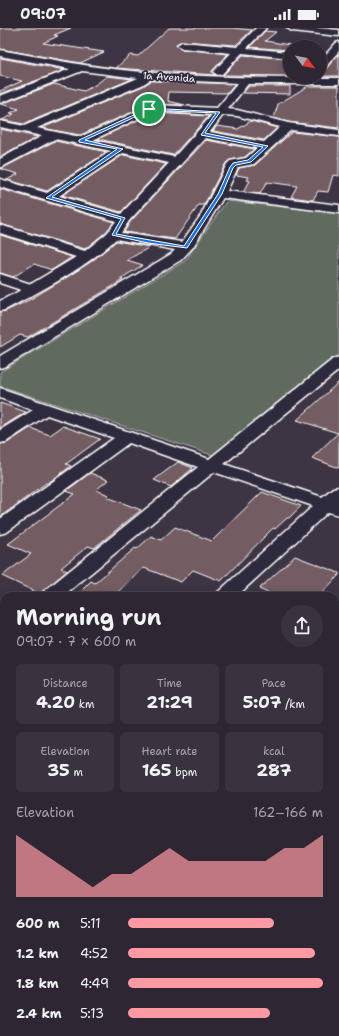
<!DOCTYPE html>
<meta charset="utf-8">
<style>
:root{--surface:#2e2733;--page:#3a333f;--text:#f1f3f6;--muted:#a7a5ac;--line:#49444e;--accent:#ff9aa2}
body{margin:0;font-family:"Shantell Sans",sans-serif;background:var(--page);color:var(--text);height:100vh;display:flex;flex-direction:column;font-size:15px;white-space:nowrap}
*{box-sizing:border-box;margin:0}
p{font-size:13px;color:var(--muted)}
.icon{flex:none;width:22px;height:22px;fill:none;stroke:currentColor;stroke-width:2;stroke-linecap:round;stroke-linejoin:round}
.map{position:relative;flex:1;overflow:hidden}
.details{position:absolute;left:0px;top:564px;width:339px;height:444px;display:flex;flex-direction:column;background:var(--surface);border-radius:12px 12px 0 0;box-shadow:0 2px 10px #0003,0 0 0 1px var(--line)}
.details>*{flex:none}
.needle{width:26px;rotate:122deg}
.fabs{position:absolute;left:283px;top:12px;display:grid;gap:8px}
.fabs a{display:grid;place-items:center;width:44px;height:44px;border-radius:50%;background:var(--surface);box-shadow:0 2px 10px #0003,0 0 0 1px var(--line);font-size:20px}
.pin{position:absolute;display:grid;place-items:center;width:34px;height:34px;color:#fff;margin:-17px;border:2px solid #fff;border-radius:50%;box-shadow:0 1px 4px #0007}
.round{display:grid;place-items:center;flex:none;width:42px;height:42px;border-radius:21px;background:var(--page)}
.headline{display:flex;align-items:center;justify-content:space-between;height:68px;padding:0 16px}
h1{font-size:22px;font-weight:700;line-height:30px}
.stats{display:grid;grid-template-columns:repeat(3,1fr);gap:6px;height:68px;padding:4px 16px}
.stats div{display:grid;align-content:center;border-radius:6px;background:var(--page);text-align:center}
.stats b{font-size:17px;font-weight:700}
.stats small{font-size:11px;font-weight:400}
.stats p{font-size:11px}
.chart{height:112px;padding:8px 16px}
.chart p{display:flex;justify-content:space-between}
.chart svg{width:100%;height:72px;margin-top:4px;fill:var(--accent);opacity:.7}
ul{padding:0 16px;list-style:none;font-size:13px}
li{display:grid;grid-template-columns:64px 48px 1fr;align-items:center;height:30px}
li i{height:10px;border-radius:5px;background:var(--accent)}
.status{display:flex;justify-content:space-between;align-items:center;height:28px;padding:0 20px;background:var(--surface);direction:ltr}
.status svg{height:11px;fill:currentColor}
.map>svg:first-child{display:block}
.green{fill:#616a5e;stroke:#b0b4ae}
.building{fill:#735c62;stroke:#fff}
.lines{fill:none;stroke-linecap:round;stroke-linejoin:round}
.minor-casing{stroke:#fff;stroke-width:3}
.minor{fill:#2f2a3d;fill-rule:evenodd}
.route{fill:#1a73e8;stroke:#fff;fill-rule:evenodd}
.labels{text-anchor:middle;dominant-baseline:central;stroke-width:3.5;stroke-linejoin:round;paint-order:stroke}
.far-street-label{font-size:10px;fill:#fff;stroke:#2f2a3d}
</style>
<div class="status"><b>09:07</b><svg viewBox="0 0 49 12"><path d="M0 12V9h3v3zM5 12V6h3v6zM10 12V3h3v9zM15 12V0h3v12zM26 1h20v11H26zM47 4h2v5h-2z"/></svg></div>
<div class="map">
<svg width="339" height="1008" viewBox="0 0 339 1008">
<rect width="100%" height="100%" fill="#3d3444"/>
<filter id="ink" filterUnits="userSpaceOnUse"><feTurbulence type="fractalNoise" baseFrequency=".025" numOctaves="2"/><feDisplacementMap in="SourceGraphic" scale="8" xChannelSelector="R" yChannelSelector="G"/><feConvolveMatrix kernelMatrix="1 2 1 2 8 2 1 2 1" color-interpolation-filters="sRGB"/></filter>
<g filter="url(#ink)">
<path class="green" d="M228 173 339 185V329L219 425 212 427 0 358V344L185 233 225 175Z"/>
<path class="building" d="M0 0H71L54 7 58 8 43 15 104 24 80 35 0 21Z
M169 0H232L252 2 236 17 182 13 176 16 182 21 228 26 212 43 215 47 116 40 130 27 138 28Z
M265 3 276 4 265 13 290 17V22L250 19Z
M339 26V48H320L322 43 325 42Z
M243 27 290 31V48L223 47Z
M0 30 65 42 0 66V63L22 53 0 48Z
M107 48 132 51 24 96 2 92 14 86 10 85 19 81 1 76 54 56 84 63 95 57Z
M151 53 235 56 228 65 169 64 168 73 185 77H148L80 107 42 100 143 58Z
M249 58H290V66L243 65Z
M308 58H339V100L288 94 274 90 278 76Z
M153 85 209 88 173 127 98 111Z
M251 93 277 100 264 112 213 103 217 98 238 101Z
M0 101 38 109 0 129Z
M292 104 339 109V148L333 147 328 164 318 163 313 172 291 169 297 158 267 154 260 166 243 164 250 153 247 152 249 149 236 147 239 140 255 137Z
M206 112 254 121 245 129 230 132 226 135 204 177H199L175 211 124 204 130 194Z
M55 113 107 124 47 163 7 152 18 146 1 141Z
M123 127 166 136 121 184 62 167Z
M0 161 114 194 106 204 85 221 0 196Z
M0 207 72 229 52 242 34 236 13 249 0 245Z
M116 213 150 219 127 232 143 237 120 251 123 252 28 309 20 307 0 319V284L6 283 29 272 64 251 92 233Z
M339 354V440L312 430 338 405 297 392Z
M0 375 26 384 0 400Z
M63 398 100 411 66 436 71 438 48 455H46L0 489V416L7 415 30 400 50 407Z
M178 434 193 440 171 459 154 452Z
M90 445 108 452 96 462 109 467 107 469 141 482 94 520 88 518 61 540 67 543 40 566 2 548 31 526 8 516 75 466 66 463Z
M262 464 301 478 289 490H287L275 501 273 500 221 553 193 542 181 554 144 540 118 564 126 568H76L91 553 95 555 135 520 137 521 151 508 161 512 175 499 212 513Z
M295 528 339 545V547L319 568H275L259 561Z"/>
<g class="lines">
<g class="minor-casing">
<path id="minor" d="M256 0H266L247 20 290 24V30L242 25 222 46 218 47 213 44 231 25 182 20 177 17 182 14 237 19Z
M287 0H319L339 2V8L292 3Z
M339 14V23L324 41 320 42V33L336 15Z
M0 22C44 30 88 39 132 43 201 50 270 50 339 50V56H248L228 81 237 82 288 95 339 102V108L291 102 254 136 238 139 227 163 339 177V185L223 170 193 219 181 232 6 338 0 340V328L171 226 175 222 116 211C86 240 42 262 5 282L0 283V273L21 262 0 255V246L31 256 76 229 0 205V197L85 223 107 205 116 193 0 159V151L47 165 111 123 55 111 0 140V131L42 108 0 99V93L24 98 138 50 82 43 0 75V68L70 41 0 28ZM151 51 238 55 217 80 156 77 149 78 80 109 37 100 142 57ZM156 83 212 87 174 129 93 112 152 84ZM223 87 237 88 280 99 264 114 210 104ZM205 110 257 120 246 130 230 133 227 136 201 187 182 214 121 205 129 193ZM123 125 169 135 121 186 59 168Z
M339 329V342L224 436 322 469 333 460 339 459V487L328 484 237 568H215L218 564 313 478 214 444 63 568H40L43 564 198 439 129 415 7 504 0 506V491L114 410 47 387 6 414 0 415V402L33 382 0 370V360L209 431 333 331Z
M4 598V614L0 615V599Z
M4 759V780L0 781V760Z
M339 861V885L335 886V862Z
M221 1004H250L248 1008H219Z"/>
</g>
<use href="#minor" class="minor"/>
</g>
</g>
<path class="route" d="M149 80 220 84 205 105 268 118 251 134 236 137 233 140 222 166 187 220 148 215 112 207 121 191 46 170 117 121 79 114V112ZM150 82 216 85 201 107 263 119 248 132 233 135 230 139 218 166 184 218 116 206 125 190 52 169 123 121 85 112Z"/>
<g class="labels">
<g class="far-street-label">
<text transform="translate(169 49) rotate(4)">1a Avenida</text>
</g>
</g>
</svg>
<div class="fabs">
<a><svg class="needle" viewBox="-14 -14 28 28"><path d="M0-13l5 13h-10z" fill="#e53935"/><path d="M0 13l5-13h-10z" fill="#a7a5ac"/></svg></a>
</div>
<div class="pin" style="left:149px;top:81px;background:#1e9e55"><svg class="icon" aria-label="arrive" viewBox="0 0 24 24"><path d="M6 21V4h12l-3 4 3 4H6"/></svg></div>
<section class="details">
<div class="headline"><div><h1>Morning run</h1><p>09:07 · 7 × 600 m</p></div><a class="round"><svg class="icon" aria-label="share" viewBox="0 0 24 24"><path d="M12 15V3M7 8l5-5 5 5M5 13v7h14v-7"/></svg></a></div>
<div class="stats">
<div><p>Distance</p><b>4.20<small> km</small></b></div>
<div><p>Time</p><b>21:29</b></div>
<div><p>Pace</p><b>5:07<small> /km</small></b></div>
</div>
<div class="stats">
<div><p>Elevation</p><b>35<small> m</small></b></div>
<div><p>Heart rate</p><b>165<small> bpm</small></b></div>
<div><p>kcal</p><b>287</b></div>
</div>
<div class="chart"><p><span>Elevation</span>162–166 m</p>
<svg viewBox="0 0 160 44" preserveAspectRatio="none"><path d="M0 44V6L10 14L20 22L30 30L40 38L50 30L60 30L70 22L80 14L90 22L100 22L110 22L120 22L130 22L140 14L150 14L160 6V44z"/></svg>
</div>
<ul>
<li><b>600 m</b>5:11<i style="width:75%"></i></li>
<li><b>1.2 km</b>4:52<i style="width:96%"></i></li>
<li><b>1.8 km</b>4:49<i style="width:100%"></i></li>
<li><b>2.4 km</b>5:13<i style="width:73%"></i></li>
</ul>
</section>
</div>
